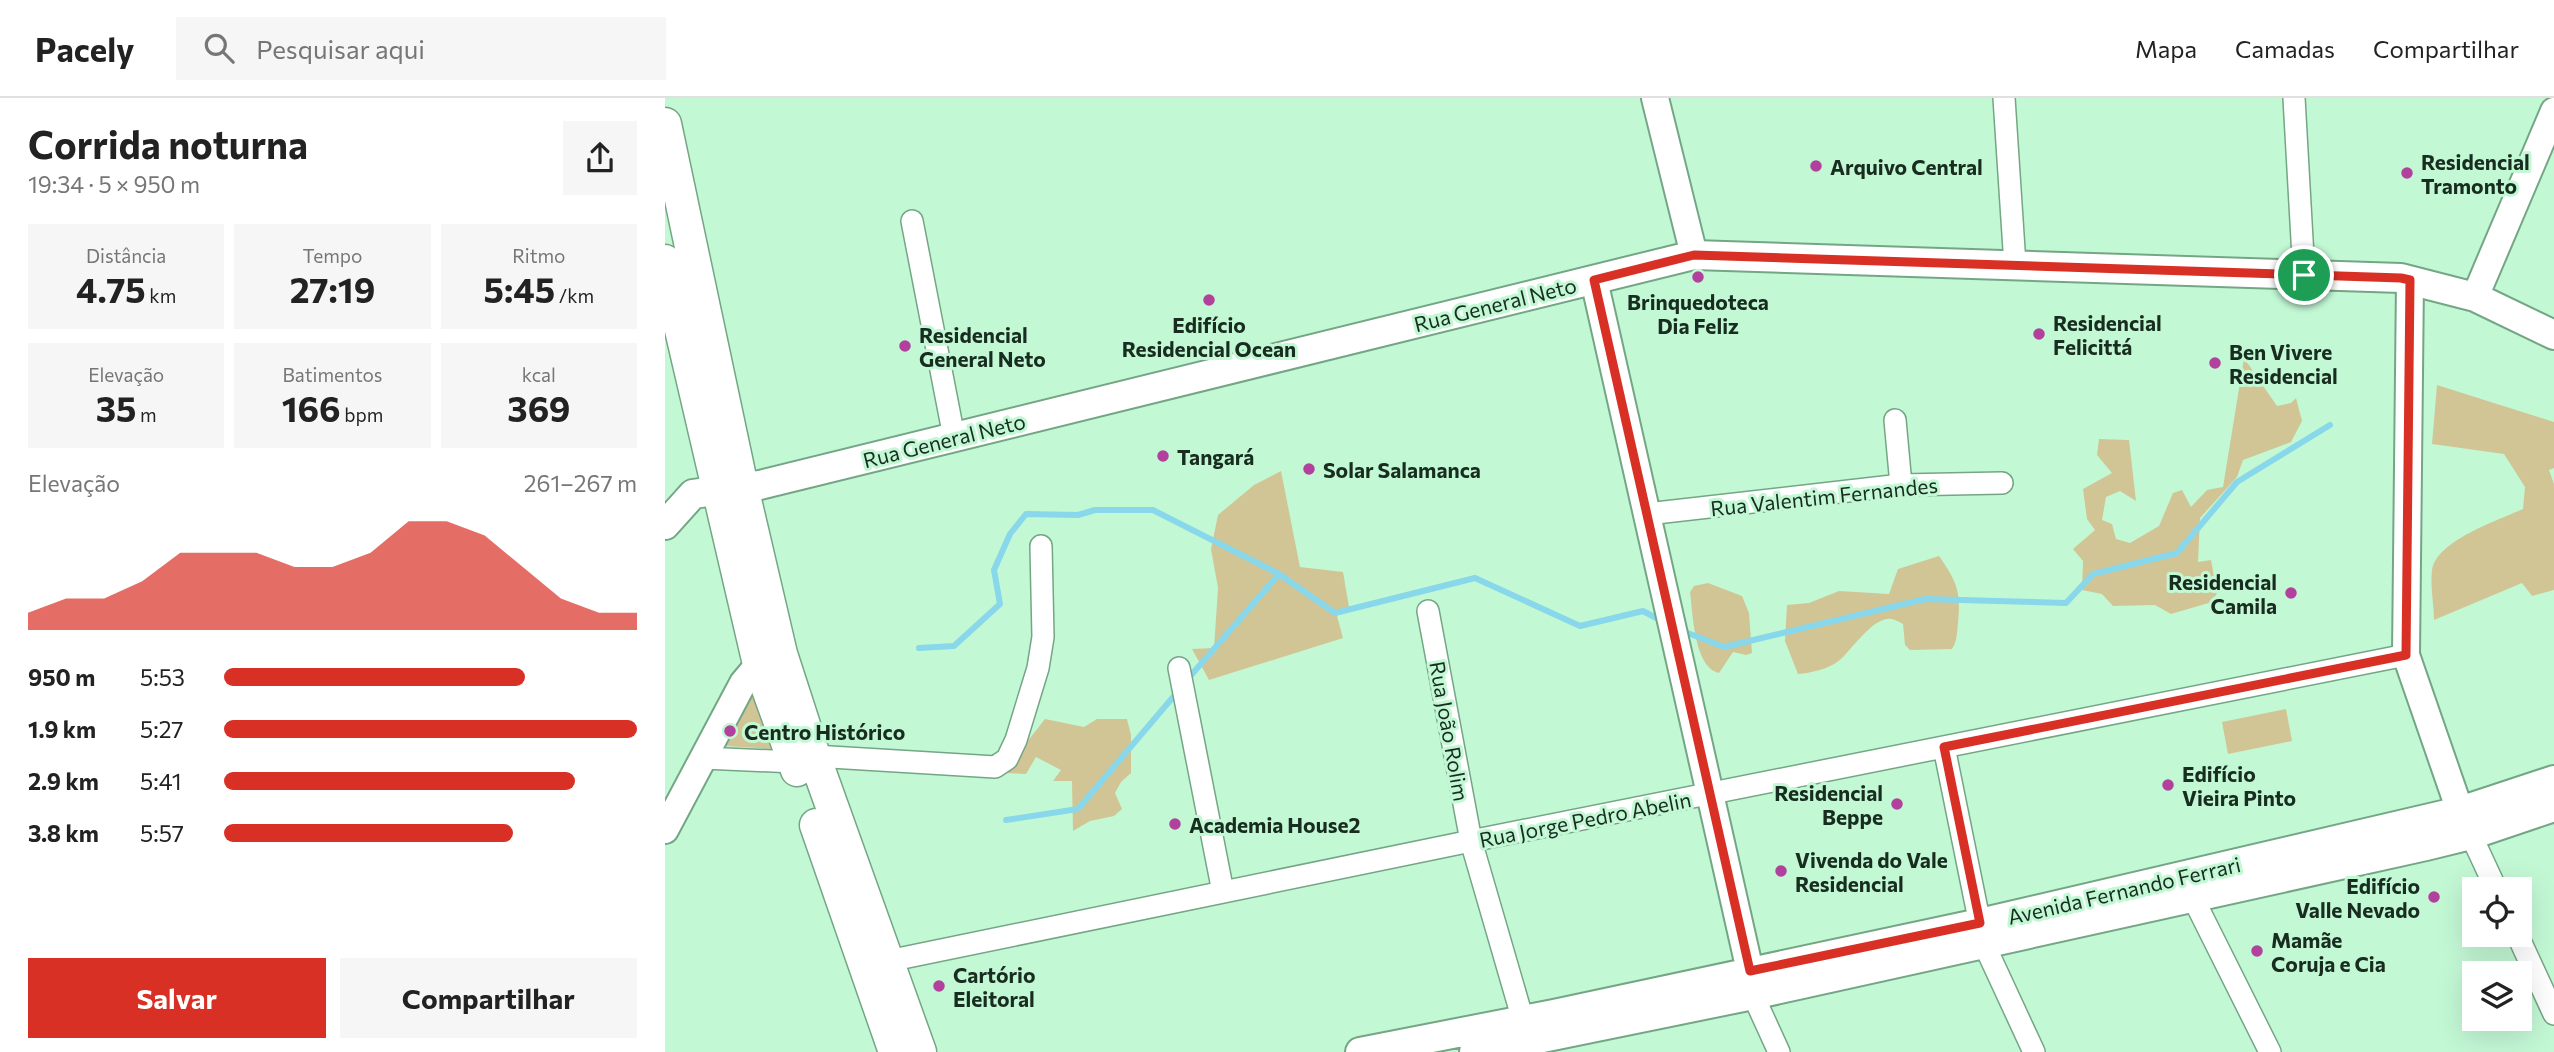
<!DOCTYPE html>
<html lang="pt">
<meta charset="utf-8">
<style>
:root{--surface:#fff;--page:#f6f6f6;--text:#222;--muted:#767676;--line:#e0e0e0;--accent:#d93025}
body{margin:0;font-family:Commissioner,sans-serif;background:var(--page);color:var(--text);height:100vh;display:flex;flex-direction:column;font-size:26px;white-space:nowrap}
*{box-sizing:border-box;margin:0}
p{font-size:23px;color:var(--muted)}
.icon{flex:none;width:38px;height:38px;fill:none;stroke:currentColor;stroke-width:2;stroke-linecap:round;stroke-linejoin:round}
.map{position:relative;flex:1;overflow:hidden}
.details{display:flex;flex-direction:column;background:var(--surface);width:665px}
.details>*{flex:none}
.fabs{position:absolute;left:1797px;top:779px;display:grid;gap:14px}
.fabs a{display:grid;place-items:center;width:70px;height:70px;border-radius:0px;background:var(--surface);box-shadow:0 7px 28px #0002;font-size:35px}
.pin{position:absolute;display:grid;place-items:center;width:60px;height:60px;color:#fff;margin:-30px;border:4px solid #fff;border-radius:50%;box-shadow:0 2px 7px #0007}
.round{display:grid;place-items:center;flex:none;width:74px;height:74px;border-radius:0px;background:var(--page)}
.overview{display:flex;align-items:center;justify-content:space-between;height:119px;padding:0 28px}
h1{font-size:38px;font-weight:700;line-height:52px}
.figures{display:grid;grid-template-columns:repeat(3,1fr);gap:10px;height:119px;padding:7px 28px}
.figures div{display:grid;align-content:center;border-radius:0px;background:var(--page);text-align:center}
.figures b{font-size:35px;font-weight:700}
.figures small{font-size:19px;font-weight:400}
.figures p{font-size:19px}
.chart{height:196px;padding:14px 28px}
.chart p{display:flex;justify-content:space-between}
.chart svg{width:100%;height:126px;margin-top:7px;fill:var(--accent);opacity:.7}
.button{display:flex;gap:14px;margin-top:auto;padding:14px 28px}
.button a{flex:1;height:80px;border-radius:0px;background:var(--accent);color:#fff;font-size:28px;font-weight:700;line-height:80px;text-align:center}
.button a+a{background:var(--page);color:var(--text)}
ul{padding:0 28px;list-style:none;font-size:23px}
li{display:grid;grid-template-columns:112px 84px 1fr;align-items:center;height:52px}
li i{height:18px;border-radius:9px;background:var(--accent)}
header{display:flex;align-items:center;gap:42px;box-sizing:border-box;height:98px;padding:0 35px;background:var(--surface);border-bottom:2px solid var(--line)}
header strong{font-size:33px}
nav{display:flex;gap:38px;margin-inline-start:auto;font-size:24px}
.search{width:490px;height:63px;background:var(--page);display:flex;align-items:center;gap:18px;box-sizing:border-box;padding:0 24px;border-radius:0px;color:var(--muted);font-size:26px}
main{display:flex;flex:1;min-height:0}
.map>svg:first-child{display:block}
.green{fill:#d1c595}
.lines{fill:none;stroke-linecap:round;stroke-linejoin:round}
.stream{stroke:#88d7eb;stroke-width:6}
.minor-casing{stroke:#74a685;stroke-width:24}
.tertiary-casing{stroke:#74a685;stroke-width:30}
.secondary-casing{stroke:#74a685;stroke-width:32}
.primary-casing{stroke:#74a685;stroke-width:35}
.minor{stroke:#fff;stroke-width:21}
.tertiary{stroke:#fff;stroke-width:26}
.secondary{stroke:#fff;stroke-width:28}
.primary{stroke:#fff;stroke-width:32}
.route-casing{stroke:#fff;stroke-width:14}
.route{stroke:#d93025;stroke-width:9}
.poi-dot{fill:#b2419d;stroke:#c3f8d5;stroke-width:2.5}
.labels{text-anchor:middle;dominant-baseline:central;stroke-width:6;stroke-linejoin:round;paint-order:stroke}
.poi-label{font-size:21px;font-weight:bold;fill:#182d20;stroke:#c3f8d5;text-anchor:start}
.street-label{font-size:21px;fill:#182d20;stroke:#c3f8d5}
</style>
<header>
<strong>Pacely</strong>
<div class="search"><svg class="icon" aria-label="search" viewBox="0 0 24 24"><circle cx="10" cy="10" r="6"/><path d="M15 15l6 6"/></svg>Pesquisar aqui</div>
<nav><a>Mapa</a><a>Camadas</a><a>Compartilhar</a></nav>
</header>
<main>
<section class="details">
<div class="overview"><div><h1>Corrida noturna</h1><p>19:34 · 5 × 950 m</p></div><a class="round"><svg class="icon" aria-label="share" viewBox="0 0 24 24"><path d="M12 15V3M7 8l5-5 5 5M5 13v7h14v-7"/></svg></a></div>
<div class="figures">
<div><p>Distância</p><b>4.75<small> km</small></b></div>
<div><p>Tempo</p><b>27:19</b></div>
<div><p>Ritmo</p><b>5:45<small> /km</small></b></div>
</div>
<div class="figures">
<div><p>Elevação</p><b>35<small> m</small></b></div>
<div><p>Batimentos</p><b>166<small> bpm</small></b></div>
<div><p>kcal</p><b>369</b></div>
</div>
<div class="chart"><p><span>Elevação</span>261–267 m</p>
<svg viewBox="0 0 160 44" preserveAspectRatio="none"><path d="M0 44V38L10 33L20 33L30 27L40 17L50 17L60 17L70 22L80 22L90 17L100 6L110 6L120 11L130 22L140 33L150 38L160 38V44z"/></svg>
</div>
<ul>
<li><b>950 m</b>5:53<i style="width:73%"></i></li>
<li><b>1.9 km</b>5:27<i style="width:100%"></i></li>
<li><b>2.9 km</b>5:41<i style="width:85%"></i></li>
<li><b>3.8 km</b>5:57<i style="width:70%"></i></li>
</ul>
<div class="button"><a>Salvar</a><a>Compartilhar</a></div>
</section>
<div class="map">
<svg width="1889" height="954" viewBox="0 0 1889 954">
<rect width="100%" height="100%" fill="#c3f8d5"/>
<path class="green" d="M1579 260 1612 308 1626 305 1631 300 1637 323 1626 344 1578 362 1572 379 1535 420 1533 464 1546 462 1552 495 1547 504 1506 516 1490 507 1448 508 1437 496 1417 492 1418 463 1408 451 1430 432 1422 421 1418 391 1447 375 1432 357 1434 341 1464 342 1471 403 1455 393 1441 399 1437 422 1447 426 1451 441 1465 445 1494 428 1508 395 1517 392 1526 409 1542 392 1558 389Z
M1772 287 1889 324V370L1884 372 1889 386V492L1867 498 1857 485 1769 522C1769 506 1765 489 1767 473 1770 443 1834 422 1858 411L1860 389 1839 356 1767 346Z
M616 373 635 469 678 474 684 509 671 514 678 540 544 582 527 551 549 550 553 490 546 451 553 417 589 387Z
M1274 458C1292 484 1296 493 1293 525 1292 535 1292 543 1287 551L1245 552 1240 547 1238 526C1234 524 1228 520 1223 521 1208 521 1188 549 1178 559 1168 570 1147 575 1133 576L1120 543 1122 507 1144 505 1174 493 1224 496 1233 471Z
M1043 485 1077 498 1084 515 1087 555 1081 557 1068 554 1054 575C1029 569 1028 516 1025 494L1029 488Z
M87 597 106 651 61 648Z
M1621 611 1627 643 1563 656 1557 624Z
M380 621 419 629 432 621H462L466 637V675L456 684 450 695 457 711 449 718 425 723 408 733 407 683H388L396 672 371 659 361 676 342 675 354 654Z"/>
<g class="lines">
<path class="stream" d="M1015 532 1059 549 1260 501 1401 505 1428 476 1512 455 1572 384 1665 327
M254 550 289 548 335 506 329 472 345 436 361 416 413 417 430 412H488L614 476
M521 583 614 476 670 515 810 480 915 528 978 513 999 524
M341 722 413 711 514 592"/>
<g class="minor-casing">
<path id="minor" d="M1339 0 1350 167
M1629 0 1639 177
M247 123 289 339
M1230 322 1236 387
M982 416 1236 387 1337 385
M763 513 806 743 862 936
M514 570 558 794
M1279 649 1319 846 1369 954
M149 658 330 669 342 661 351 642 373 570 378 539 376 448
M38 660 129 664
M1806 737 1831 791
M1528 800 1605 954
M1852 836 1889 916
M223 863 806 743 1741 557
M1088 897 1114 954"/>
</g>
<g class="tertiary-casing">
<path id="tertiary" d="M990 0 1029 157
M929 182 1085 873 1088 894
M1745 182 1741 557 1795 713 1804 733
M1810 199 1889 13
M0 732 78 585 94 566"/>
</g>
<g class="secondary-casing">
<path id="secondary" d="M0 427 28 396 95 387 1029 157 1736 180 1810 199 1889 237
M695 954 889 916 1315 825 1795 713 1889 682
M809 954 1088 897 1761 748 1806 737 1889 709"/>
</g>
<g class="primary-casing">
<path id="primary" d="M0 26 77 389 116 556 149 658 255 954
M0 163 94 566 132 672
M151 727 230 954"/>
</g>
<use href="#minor" class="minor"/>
<use href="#tertiary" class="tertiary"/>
<use href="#secondary" class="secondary"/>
<use href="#primary" class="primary"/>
</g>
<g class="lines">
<g class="route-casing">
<path id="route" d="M1029 157 1736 180 1745 182 1741 557 1279 649 1315 825 1085 873 929 182Z"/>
</g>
<use href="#route" class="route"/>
</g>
<g class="poi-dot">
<circle cx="1151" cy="68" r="7"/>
<circle cx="1742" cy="75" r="7"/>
<circle cx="1033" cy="179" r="7"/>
<circle cx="544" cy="202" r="7"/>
<circle cx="1374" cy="236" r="7"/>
<circle cx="240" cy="248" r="7"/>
<circle cx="1550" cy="265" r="7"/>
<circle cx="498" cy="358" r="7"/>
<circle cx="644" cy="371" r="7"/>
<circle cx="1626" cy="495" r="7"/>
<circle cx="65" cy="633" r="7"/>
<circle cx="1503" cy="687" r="7"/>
<circle cx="1232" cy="706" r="7"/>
<circle cx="510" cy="726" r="7"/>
<circle cx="1116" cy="773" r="7"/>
<circle cx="1769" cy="799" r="7"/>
<circle cx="1592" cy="853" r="7"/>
<circle cx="274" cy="888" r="7"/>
</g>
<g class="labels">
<g class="poi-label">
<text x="1756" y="63">Residencial<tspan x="1756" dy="24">Tramonto</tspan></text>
<text x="1165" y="68">Arquivo Central</text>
<text x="1033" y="203" text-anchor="middle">Brinquedoteca<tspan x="1033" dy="24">Dia Feliz</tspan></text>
<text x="1388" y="224">Residencial<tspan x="1388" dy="24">Felicittá</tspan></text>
<text x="544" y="226" text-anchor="middle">Edifício<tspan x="544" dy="24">Residencial Ocean</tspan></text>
<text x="254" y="236">Residencial<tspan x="254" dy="24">General Neto</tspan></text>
<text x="1564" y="253">Ben Vivere<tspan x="1564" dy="24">Residencial</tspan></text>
<text x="512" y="358">Tangará</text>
<text x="658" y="371">Solar Salamanca</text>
<text x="1612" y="483" text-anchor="end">Residencial<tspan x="1612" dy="24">Camila</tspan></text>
<text x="79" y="633">Centro Histórico</text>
<text x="1517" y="675">Edifício<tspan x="1517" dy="24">Vieira Pinto</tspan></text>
<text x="1218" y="694" text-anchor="end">Residencial<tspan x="1218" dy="24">Beppe</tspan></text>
<text x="524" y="726">Academia House2</text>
<text x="1130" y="761">Vivenda do Vale<tspan x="1130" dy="24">Residencial</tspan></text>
<text x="1755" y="787" text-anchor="end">Edifício<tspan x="1755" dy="24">Valle Nevado</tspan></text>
<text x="1606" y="841">Mamãe<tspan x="1606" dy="24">Coruja e Cia</tspan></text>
<text x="288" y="876">Cartório<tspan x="288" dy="24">Eleitoral</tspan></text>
</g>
<g class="street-label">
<text transform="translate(830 206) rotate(-14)">Rua General Neto</text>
<text transform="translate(279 342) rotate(-14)">Rua General Neto</text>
<text transform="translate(1159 398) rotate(-6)">Rua Valentim Fernandes</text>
<text transform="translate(785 633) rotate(80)">Rua João Rolim</text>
<text transform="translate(920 721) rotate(-11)">Rua Jorge Pedro Abelin</text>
<text transform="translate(1459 792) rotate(-13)">Avenida Fernando Ferrari</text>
</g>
</g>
</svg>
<div class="fabs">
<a><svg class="icon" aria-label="locate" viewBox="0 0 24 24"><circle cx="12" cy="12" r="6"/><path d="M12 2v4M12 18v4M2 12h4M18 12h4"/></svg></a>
<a><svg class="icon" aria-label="layers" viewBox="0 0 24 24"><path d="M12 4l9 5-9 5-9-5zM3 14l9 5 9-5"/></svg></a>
</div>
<div class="pin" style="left:1639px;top:177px;background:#1e9e55"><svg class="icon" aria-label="arrive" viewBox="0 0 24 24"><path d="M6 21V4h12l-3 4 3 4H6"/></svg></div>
</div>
</main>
